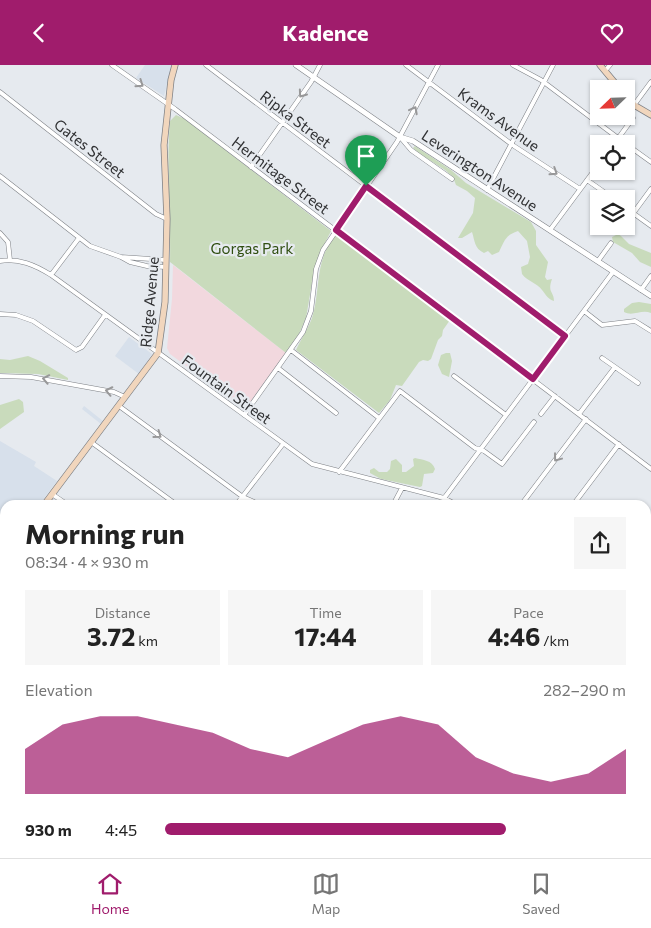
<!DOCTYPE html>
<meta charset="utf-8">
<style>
:root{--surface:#fff;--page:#f6f6f6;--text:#222;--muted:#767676;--line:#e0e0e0;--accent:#a01c6c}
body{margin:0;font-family:Commissioner,sans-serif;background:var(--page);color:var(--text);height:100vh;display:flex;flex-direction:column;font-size:19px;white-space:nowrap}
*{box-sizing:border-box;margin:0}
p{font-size:16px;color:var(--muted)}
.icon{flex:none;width:28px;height:28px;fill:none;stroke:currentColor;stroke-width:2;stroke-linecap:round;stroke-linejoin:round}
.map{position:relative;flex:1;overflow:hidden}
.sheet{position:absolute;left:0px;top:435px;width:651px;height:359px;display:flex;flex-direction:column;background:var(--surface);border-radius:15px 15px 0 0;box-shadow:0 1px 4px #0004}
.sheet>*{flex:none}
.needle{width:32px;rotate:247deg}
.fabs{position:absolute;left:590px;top:15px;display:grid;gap:10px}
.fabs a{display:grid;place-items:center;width:45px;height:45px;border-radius:0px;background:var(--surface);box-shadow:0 1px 4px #0004;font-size:25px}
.pin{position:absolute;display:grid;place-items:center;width:42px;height:42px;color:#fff;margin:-51px -21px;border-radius:50% 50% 50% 0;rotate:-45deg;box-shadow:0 0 5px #0007}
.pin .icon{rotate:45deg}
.round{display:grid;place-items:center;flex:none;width:52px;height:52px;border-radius:0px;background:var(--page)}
.overview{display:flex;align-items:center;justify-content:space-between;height:85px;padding:0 25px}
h1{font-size:28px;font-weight:700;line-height:38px}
.stats{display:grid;grid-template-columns:repeat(3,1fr);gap:8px;height:85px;padding:5px 25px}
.stats div{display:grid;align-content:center;border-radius:0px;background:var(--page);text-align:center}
.stats b{font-size:25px;font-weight:700}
.stats small{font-size:14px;font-weight:400}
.stats p{font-size:14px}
.chart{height:140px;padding:10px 25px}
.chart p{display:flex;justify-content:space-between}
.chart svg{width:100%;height:90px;margin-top:5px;fill:var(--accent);opacity:.7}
ul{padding:0 25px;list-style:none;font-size:16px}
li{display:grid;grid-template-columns:80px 60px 1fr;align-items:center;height:38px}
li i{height:12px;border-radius:6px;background:var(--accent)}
header{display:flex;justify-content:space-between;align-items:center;height:65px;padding:0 25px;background:var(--accent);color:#fff;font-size:22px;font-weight:700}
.dock{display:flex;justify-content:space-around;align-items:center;height:70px;border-top:1px solid var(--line);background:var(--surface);font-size:14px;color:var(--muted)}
.dock a{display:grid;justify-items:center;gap:2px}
.dock .current{color:var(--accent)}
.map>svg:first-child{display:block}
.built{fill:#d7e0eb}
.education{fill:#f2d8de}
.green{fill:#c9dbbc}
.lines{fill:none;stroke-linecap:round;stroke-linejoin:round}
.minor-casing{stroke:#7e8186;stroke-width:5}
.tertiary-casing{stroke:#7e8186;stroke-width:6}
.secondary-casing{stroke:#7e8186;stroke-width:7}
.minor{stroke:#fff;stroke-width:4}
.tertiary{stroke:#fff;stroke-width:5}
.secondary{stroke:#f1d6bd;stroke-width:5.5}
.oneway{stroke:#989899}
.route-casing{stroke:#fff;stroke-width:10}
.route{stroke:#a01c6c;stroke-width:6}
.labels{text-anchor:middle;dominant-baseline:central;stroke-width:4.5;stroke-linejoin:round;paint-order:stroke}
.street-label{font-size:15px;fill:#303133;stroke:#e6eaef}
.park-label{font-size:15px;fill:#2f4e10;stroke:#e6eaef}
</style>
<header><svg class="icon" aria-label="back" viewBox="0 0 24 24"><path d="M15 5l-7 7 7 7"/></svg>Kadence<svg class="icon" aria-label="heart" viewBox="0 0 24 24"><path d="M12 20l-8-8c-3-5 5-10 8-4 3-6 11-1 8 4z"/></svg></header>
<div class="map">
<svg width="651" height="793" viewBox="0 0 651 793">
<rect width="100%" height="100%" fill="#e6eaef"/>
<path class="built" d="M145 0H172L164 31 136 13Z
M129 272 152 289 139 309 115 291Z
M84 341 103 356 101 359 82 344Z
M0 376 36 397 34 401 57 416 39 440H5V455L0 451Z"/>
<path class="education" d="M173 200 286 288 245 344 170 289 167 283 172 234Z"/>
<path class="green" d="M176 50 185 54 331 166 321 186 314 206 306 253 299 269 286 288 170 197C171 150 166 103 170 56Z
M415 81 451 105 466 118 531 157 536 166V180L548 197 545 212 547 215 552 214C547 228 554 226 554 236 548 234 546 230 542 225 537 218 527 216 522 209L521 202 528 199 530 192 527 176 518 166C505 170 504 177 499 187L492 190 488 186 484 188C474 183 475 176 472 167L462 173H458L473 148 475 133 467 126 456 120 453 112 445 105 417 87 413 83Z
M618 169 621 171 629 179 651 188V202L640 197 632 188 613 177 612 172Z
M336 170 450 255 443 265 442 271 438 275 431 294 428 296 423 295 419 297 402 321 396 320 390 335 379 348 296 285C301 274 308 264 312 253 321 225 314 194 336 170Z
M639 237 651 239V248C641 244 633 252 624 247V244L632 238Z
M446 288H450L452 296 449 312 442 309 438 300 441 290Z
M28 291 40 296 68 313V315L38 309 0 308V294L10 295Z
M19 334 23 337 24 347 0 364V340Z
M415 393C423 395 432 395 435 404L433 408 424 409 422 421 420 422 381 414 370 408V405L374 403 379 407H387L390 404 391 396 396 394 402 400V407H406L414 401 413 394Z
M646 481 651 485V552L646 549Z
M646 555 651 559V600L646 610Z
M5 665V707L0 704V674Z
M53 789H112V793H52Z
M293 789H445L455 793H317L309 789 303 793H298Z
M566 789H613L612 793H576Z"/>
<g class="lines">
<g class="minor-casing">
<path id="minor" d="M112 0 175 44 651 404
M206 0 565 271
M406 0 514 81 580 124
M513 0 541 15 626 79
M605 6 610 0
M0 27 156 149 167 154
M634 40 651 17
M400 72 411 85 452 114
M614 79 633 53 626 45
M626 79 651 97
M251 102 311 17 320 0
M0 111 90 181 121 192 130 197 147 201 166 202
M587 115 614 134
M487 125 553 0
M626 143 651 161
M626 158 651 124
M622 163 624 161
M550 165 599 99
M0 168 8 177 10 195
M121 192 166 195
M0 196C19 193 35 200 51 210L312 399 444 433 457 440
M598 196 611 178
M51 210 79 173
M641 225 651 211
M584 246 602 260 635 256 651 266
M0 249 16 250 33 256 76 285 82 282 105 250
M291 285 379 353
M602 293 638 318
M278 303 336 348
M0 311 31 312 114 327 125 332
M454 311 506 350
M119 341 243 432 261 440
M541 349 555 331
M579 349 615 302
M244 350 303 267 311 246 316 204 323 185 397 77 438 0
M91 377 177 440
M339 407 400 326 475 383 484 386 502 399 534 357
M52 429 68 440
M236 440 283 379
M393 440 402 423
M439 440 613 207
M521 440 586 354
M573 440 619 379
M646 478 651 482
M646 552 651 555
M0 607 5 609
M646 620 651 611
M0 668 5 660
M0 707 5 711
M648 719 651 713
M0 762 5 755
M238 789 244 793
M542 789 555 793
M142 793 145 789
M204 793 207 789"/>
</g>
<g class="tertiary-casing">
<path id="tertiary" d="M296 0 400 72 413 76 651 231"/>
</g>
<g class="secondary-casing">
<path id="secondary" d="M600 0 620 24
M626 32 634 40 651 50
M44 440 158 288 165 237 166 195 167 154 164 80 171 15 175 0
M0 500 5 493"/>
</g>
<use href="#minor" class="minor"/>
<use href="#tertiary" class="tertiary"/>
<use href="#secondary" class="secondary"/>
</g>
<defs><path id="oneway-chevron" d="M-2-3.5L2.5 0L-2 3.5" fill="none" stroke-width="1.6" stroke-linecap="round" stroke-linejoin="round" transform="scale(1.25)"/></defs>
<g class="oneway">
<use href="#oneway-chevron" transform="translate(140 19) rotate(35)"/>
<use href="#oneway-chevron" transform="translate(302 29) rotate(125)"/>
<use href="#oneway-chevron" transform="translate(414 45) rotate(-62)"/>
<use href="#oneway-chevron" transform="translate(554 107) rotate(33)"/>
<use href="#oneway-chevron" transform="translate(46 314) rotate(-169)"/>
<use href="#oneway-chevron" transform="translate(109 326) rotate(-168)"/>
<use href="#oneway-chevron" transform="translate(158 370) rotate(36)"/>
<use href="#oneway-chevron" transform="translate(557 393) rotate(127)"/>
</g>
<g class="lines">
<g class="route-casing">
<path id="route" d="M366 121 565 271 533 314 336 165Z"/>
</g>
<use href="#route" class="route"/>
</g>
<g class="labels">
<g class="street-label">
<text transform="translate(296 54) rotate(37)">Ripka Street</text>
<text transform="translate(499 54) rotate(36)">Krams Avenue</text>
<text transform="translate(90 83) rotate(38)">Gates Street</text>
<text transform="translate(480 105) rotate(33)">Leverington Avenue</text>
<text transform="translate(281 110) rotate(37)">Hermitage Street</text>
<text transform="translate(149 237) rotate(-85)">Ridge Avenue</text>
<text transform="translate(227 324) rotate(36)">Fountain Street</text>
</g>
<g class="park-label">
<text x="252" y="183">Gorgas Park</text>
</g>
</g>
</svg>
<div class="fabs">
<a><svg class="needle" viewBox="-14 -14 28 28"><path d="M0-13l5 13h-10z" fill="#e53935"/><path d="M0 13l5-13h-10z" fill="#767676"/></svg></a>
<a><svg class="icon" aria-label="locate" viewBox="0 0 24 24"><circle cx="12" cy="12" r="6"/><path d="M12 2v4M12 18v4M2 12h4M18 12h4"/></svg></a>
<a><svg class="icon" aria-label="layers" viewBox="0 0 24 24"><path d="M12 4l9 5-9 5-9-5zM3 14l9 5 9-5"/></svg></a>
</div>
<div class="pin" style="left:366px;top:121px;background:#1e9e55"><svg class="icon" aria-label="arrive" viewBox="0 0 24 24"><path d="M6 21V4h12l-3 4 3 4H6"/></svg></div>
<section class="sheet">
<div class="overview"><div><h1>Morning run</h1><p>08:34 · 4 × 930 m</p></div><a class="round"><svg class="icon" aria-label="share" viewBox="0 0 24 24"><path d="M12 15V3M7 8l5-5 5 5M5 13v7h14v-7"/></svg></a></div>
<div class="stats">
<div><p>Distance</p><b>3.72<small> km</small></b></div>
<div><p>Time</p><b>17:44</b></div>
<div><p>Pace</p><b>4:46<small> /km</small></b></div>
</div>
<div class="chart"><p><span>Elevation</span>282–290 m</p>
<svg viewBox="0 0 160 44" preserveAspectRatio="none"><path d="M0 44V22L10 10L20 6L30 6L40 10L50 14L60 22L70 26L80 18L90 10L100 6L110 10L120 26L130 34L140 38L150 34L160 22V44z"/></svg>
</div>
<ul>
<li><b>930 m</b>4:45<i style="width:74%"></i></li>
</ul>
</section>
</div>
<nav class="dock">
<a class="current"><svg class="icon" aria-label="home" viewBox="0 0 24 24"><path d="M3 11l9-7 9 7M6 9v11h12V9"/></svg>Home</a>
<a><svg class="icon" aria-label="map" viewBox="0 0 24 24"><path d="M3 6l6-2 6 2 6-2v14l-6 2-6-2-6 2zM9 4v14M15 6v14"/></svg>Map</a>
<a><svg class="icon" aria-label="saved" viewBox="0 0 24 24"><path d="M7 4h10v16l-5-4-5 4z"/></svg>Saved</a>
</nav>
